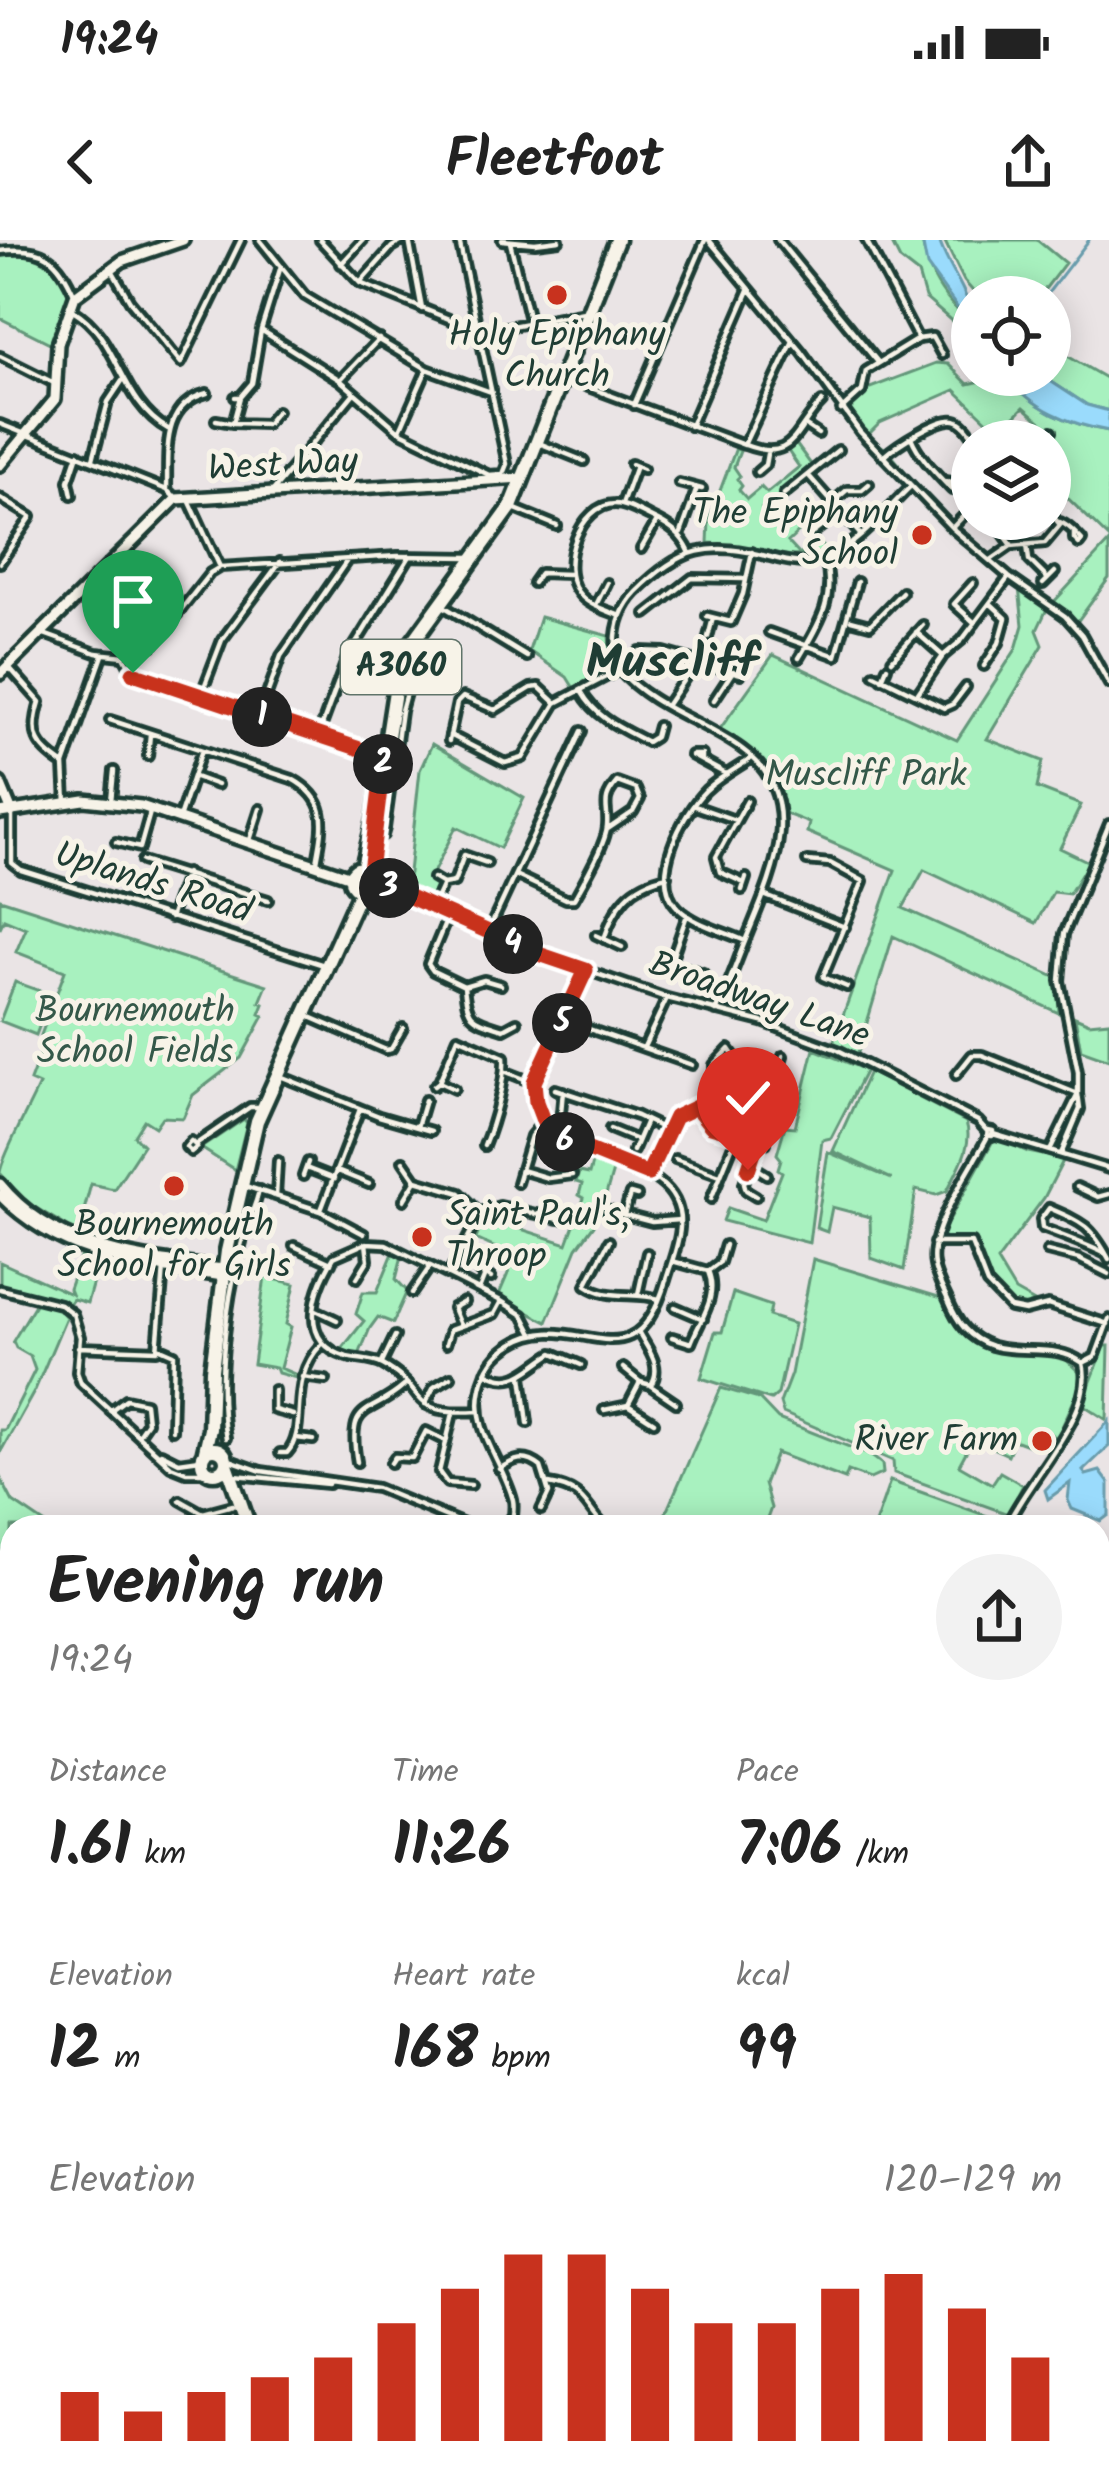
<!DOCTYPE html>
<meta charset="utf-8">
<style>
:root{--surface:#fff;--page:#f2f2f2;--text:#222;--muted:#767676;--accent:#c8321e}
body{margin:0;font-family:Kalam,sans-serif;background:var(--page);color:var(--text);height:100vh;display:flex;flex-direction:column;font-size:45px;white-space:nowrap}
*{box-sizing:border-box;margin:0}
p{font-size:39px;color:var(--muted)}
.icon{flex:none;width:66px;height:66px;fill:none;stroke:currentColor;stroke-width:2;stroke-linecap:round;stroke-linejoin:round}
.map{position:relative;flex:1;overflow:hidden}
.drawer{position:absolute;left:0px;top:1275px;width:1110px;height:972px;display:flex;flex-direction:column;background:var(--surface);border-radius:36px 36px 0 0;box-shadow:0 6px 30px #0003}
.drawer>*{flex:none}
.tools{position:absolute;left:951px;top:36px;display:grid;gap:24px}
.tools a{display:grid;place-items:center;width:120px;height:120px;border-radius:50%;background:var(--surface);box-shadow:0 6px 30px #0003;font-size:60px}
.pin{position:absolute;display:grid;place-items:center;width:102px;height:102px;color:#fff;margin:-123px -51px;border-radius:50% 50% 50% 0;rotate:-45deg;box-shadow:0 0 12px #0007}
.pin .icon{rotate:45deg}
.km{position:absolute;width:60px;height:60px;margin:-30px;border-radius:50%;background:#222;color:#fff;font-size:33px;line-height:60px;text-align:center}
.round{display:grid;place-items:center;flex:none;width:126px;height:126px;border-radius:63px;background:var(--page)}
.overview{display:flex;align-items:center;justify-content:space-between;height:204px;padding:0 48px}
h1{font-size:66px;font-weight:700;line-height:90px}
.figures{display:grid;grid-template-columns:repeat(3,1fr);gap:18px;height:204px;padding:12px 48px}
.figures div{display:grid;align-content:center}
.figures b{font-size:60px;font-weight:700}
.figures small{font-size:33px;font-weight:400}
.figures p{font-size:33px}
.chart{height:336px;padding:24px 48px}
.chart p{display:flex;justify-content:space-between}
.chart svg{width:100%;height:216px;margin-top:12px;stroke:var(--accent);stroke-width:6}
.status{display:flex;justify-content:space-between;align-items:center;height:84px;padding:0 60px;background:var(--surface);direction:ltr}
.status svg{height:33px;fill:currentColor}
header{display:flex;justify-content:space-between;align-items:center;height:156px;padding:0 48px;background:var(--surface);font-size:54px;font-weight:700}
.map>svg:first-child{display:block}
.green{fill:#a8f1bf;stroke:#64977a;stroke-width:3}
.water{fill:#9adbfc;stroke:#699cac;stroke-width:3}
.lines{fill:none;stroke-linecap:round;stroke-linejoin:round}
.stream{stroke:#699cac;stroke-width:3}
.river{stroke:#9adbfc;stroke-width:8}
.street-casing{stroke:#1f3d34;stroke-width:14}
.secondary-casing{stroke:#1f3d34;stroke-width:18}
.primary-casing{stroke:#1f3d34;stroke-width:21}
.highway-casing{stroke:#1f3d34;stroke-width:24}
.street{stroke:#f7f3e8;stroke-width:4.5}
.secondary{stroke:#f7f3e8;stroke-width:9}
.primary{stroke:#f7f3e8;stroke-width:12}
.highway{stroke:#f7f3e8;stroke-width:15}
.route-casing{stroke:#fff;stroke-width:24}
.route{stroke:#c8321e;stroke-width:15}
.poi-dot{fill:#c8321e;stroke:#f7f3e8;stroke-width:4.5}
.labels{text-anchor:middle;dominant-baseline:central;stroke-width:10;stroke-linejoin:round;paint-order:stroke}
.shield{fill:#f7f3e8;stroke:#60746a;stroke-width:3}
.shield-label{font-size:33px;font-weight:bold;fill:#1f3d34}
.poi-label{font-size:36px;fill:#1f3d34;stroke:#f7f3e8}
.street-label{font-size:36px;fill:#1f3d34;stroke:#f7f3e8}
.park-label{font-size:36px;fill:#345849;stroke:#f7f3e8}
.district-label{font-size:48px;font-weight:bold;fill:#1f3d34;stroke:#f7f3e8}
</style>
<div class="status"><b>19:24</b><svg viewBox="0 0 49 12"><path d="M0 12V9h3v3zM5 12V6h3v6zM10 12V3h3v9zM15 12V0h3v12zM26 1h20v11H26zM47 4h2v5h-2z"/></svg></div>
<header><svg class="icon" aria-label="back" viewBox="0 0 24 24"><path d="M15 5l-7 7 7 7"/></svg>Fleetfoot<svg class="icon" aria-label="share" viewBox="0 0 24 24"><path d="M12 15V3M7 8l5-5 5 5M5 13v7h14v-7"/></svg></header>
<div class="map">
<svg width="1109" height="2247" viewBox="0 0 1109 2247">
<rect width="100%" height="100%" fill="#eae4e5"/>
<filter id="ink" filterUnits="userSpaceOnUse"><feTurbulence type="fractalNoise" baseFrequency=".00833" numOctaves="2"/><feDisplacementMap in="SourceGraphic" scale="24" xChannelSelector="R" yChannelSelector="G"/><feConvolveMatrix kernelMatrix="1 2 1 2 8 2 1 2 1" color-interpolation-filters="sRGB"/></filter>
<g filter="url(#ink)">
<path class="green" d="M890 0H922C925 21 933 40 946 57 956 71 972 80 972 99L925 58 918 34 900 20Z
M944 0H1037L1065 23 1039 57H978L964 41Z
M16 12C38 15 72 32 68 59 66 74 59 91 56 106L0 78V14Z
M1050 106 1109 140V171L1087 165 1041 135H1050Z
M936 123 948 124 968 144 1008 135C1030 168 1071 185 1109 191V298L1050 241V201H1033L1046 186 1024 167 999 192 955 150 880 183 868 195 889 212 927 258 1024 347 952 288 841 170 862 151Z
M796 204 815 230 762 268 769 275 781 265 802 289 788 302 800 315 818 300 827 311C788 325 748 304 708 303L709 280 736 208 740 211 734 227 740 236 737 239 742 246 739 250 747 259 761 247 767 253 799 227 788 211Z
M1109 302V338L1077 382 1052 364Z
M1019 347 1047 369 1037 390 1043 405 987 499 1043 521 1037 548 1081 565 1060 608 1089 622 1069 654 1053 652 1036 683 924 630 903 668 1057 738 1059 773 893 696 857 816 832 806 895 630 807 592 809 583 784 573C772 534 756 508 720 489L773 415 957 500 1016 409 1023 385Z
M540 377 609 396 612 431 575 450 567 437 529 411Z
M432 504 524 558 500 608 456 587 430 639 439 648 433 663 407 651 420 530Z
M0 659 267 745 260 762 264 764 260 774 264 776 241 818 193 855 183 878 162 877 155 887 144 880 134 896 143 905 114 949 91 944 78 993 28 963 0 933C1 918 31 864 39 845L30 841 46 798 41 795 65 731 16 712 26 688 4 679 0 688Z
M15 742 51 755 36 795 0 781Z
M1075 777 1089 783 1109 781V820L1081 810Z
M814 809 866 830 831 898 822 900 809 1003 723 981 728 968 763 980 782 932 778 929 781 919 777 914 785 886 795 887Z
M869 832 966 882C974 906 957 930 947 951L936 955 916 950 904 1030 871 1018 870 977 832 967 827 992 816 988 828 912 892 939 833 911Z
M244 879 247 883 235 930 201 908Z
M995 897 1028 912 1064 919 1044 958 997 1021 1015 1051 1038 1064C987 1085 990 1017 971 999L938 1000Z
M594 916 615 924 601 972 597 971 594 985 577 1008 547 1082 498 1057 515 1017 476 999 484 977 567 1004 584 958 579 955 582 944 576 942 579 932 589 934Z
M393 1013 402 1016 396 1039 407 1051 393 1083 378 1077 370 1088 359 1115 341 1110 364 1081 356 1074 363 1052H377Z
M81 1015 99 1021 87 1063 73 1059 67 1067 0 1049V1022L71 1054 69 1049Z
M813 1019 942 1058C972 1115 1002 1113 1061 1115L1081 1134 1078 1151 1057 1198 1039 1187 1030 1206 1014 1200 1008 1215 973 1199 959 1225 992 1244 1000 1232 1023 1245 1008 1274 894 1233 893 1221 783 1173 780 1163 791 1134Z
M265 1037 295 1044 286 1084 291 1087 280 1128 297 1135 296 1138 278 1133 276 1128 253 1124Z
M733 1053 771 1066 769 1076 794 1084 778 1154 771 1160 701 1138 715 1092H722Z
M37 1061 59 1069 66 1077 35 1150 0 1213V1190H5L35 1130 30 1116 16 1108 13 1101Z
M1105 1106H1109L1107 1180 1082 1164Z
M721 1148 759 1159 778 1179 870 1215 882 1224 883 1233 870 1239 848 1231 845 1239 776 1213 764 1244 771 1268 764 1287H686L664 1277Z
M0 1237 13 1262 50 1287H12V1388L0 1389Z
M890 1241 1004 1282 1002 1287H874Z
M1099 1382 1109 1388V1866L1098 1863Z
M1106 1873 1109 2247H1057L1053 2235H1098V1874Z
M0 2013 12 2023V2235H132L129 2247H0Z
M893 2235H1017L1023 2247H896Z"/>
<path class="water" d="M922 0H939C950 35 972 51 972 88L927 26Z
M1008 135H1041L1087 165 1109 171V191C1072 185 1029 168 1008 135Z
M1109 1181V1206L1083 1231 1086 1235 1100 1231 1109 1243V1275L1101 1281 1072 1269 1068 1260 1070 1243 1048 1259 1045 1250Z"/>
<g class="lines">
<path class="stream" d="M1045 57 1089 0
M1098 1683 1109 1680
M1098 2155 1109 2150"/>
<path class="river" d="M1098 1671 1109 1669
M1098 1874 1109 1890"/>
<g class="street-casing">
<path id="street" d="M260 0 305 56 427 129 491 152
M320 0 360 43 481 92 584 72
M409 0 422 69
M502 0 535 3 559 0
M709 0 802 112 860 192 952 288 1009 337 1065 376 1082 395 1109 444
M778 0 877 121
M510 2 530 84
M0 11C44 5 58 17 75 56
M341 24 363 0
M111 28 130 61 181 123 241 0
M360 43 392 7 404 0
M73 70C120 98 119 161 168 189
M261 90 340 140 399 191 489 235 503 234 507 224 459 0
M918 99 932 97 942 115
M0 116 54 143
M564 138 744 205 793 101
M341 139 379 99
M235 157H240L252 143 261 90 281 26
M240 157 233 183 266 184 277 171
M634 165 705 0
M841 170 862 151 866 131 918 99 866 0
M216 180 233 183
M0 184 167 250 176 259
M690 186 749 50
M806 186 818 194
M400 190 427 129
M911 197C919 217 937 234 952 250L956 249 951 242 944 241
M1036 201 1052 191
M539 203 584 221
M745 205C795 224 794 189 822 162
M884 216C896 205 939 177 955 180 965 182 971 194 976 201
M93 219 108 162 122 141
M631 224 643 229
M757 232 765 225 767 214
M809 236 859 293
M679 243 702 249
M167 250C168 211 161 165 207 153
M272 252 354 153
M784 254 838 210
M72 255 69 241 78 214
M0 258 31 277 0 323
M190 262 220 327
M833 262 847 250H862L869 244
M622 264 636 226
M513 268 557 286
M1060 282C1070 286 1075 293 1082 300L1079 304 1074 299V292
M995 287 988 285V280L995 282 1011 304
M952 288 972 267
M681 293 697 248
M813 293 840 272
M1027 305 1029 320 1048 339
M641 309 656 283
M991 320 1011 306 1045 303 1060 285 1050 272
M533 343 540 333 569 334
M973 343 954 364 975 383
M1043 344 1055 332
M596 365 607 343
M445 367 527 417
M646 374 692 338 745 339
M618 375C603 369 587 365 578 352 558 326 580 264 615 264 627 264 639 272 650 277 669 286 681 293 690 313
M707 376 731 382 743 354 752 312
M851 380 870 385 902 352
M769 392 836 416 857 342
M916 392 943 416
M44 394 96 413 124 416 133 433 144 438 384 517
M708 397 713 378
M640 411 664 412 741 434
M124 416 153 405 210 333 220 327 398 316 469 317
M799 418C819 384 836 359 825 319
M892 420 923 385
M8 426 40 462C30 494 35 506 64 525
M984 426 999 403 1006 378 990 363
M874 434 944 468 953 464 966 447
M882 439 887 427
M581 451C596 478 620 488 647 502L655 497 658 486
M918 453 943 416 962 400 1009 337
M201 455 222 400 280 322
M714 460 733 431
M666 466 685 438 690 419
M260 474 281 416 348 319
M110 480 292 539C330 560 324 584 317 622
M450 495 505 523 523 518 556 463 619 430
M318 496 347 418 410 316
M449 501 457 463 463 457 495 470 531 448 539 447 555 462
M148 516 150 494
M702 521V515H691L726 534
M195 537 217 545
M111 561 114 531
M66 563 64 525 103 415
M695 566 735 580
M12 573V623L21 630 324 725
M179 578 202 510
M376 597 383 595 385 588 401 471 417 413 414 410
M250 600 260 569
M116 602 140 608 151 569
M142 621 268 660
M807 621 830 623 863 641 823 737 847 747
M515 635 566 659H574C583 643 606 604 607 587 609 565 600 562 617 542L636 549 640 559 633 572 608 589
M433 638 443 644
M373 641 536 713 667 758 762 782 838 810 978 881 987 891
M744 643 720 632 716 617 747 561
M742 650 746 638
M766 656 845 687
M432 668 443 644 454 642 464 615 487 623
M448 676 428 724 433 731 464 746
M170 678 186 633
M488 692 582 491
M596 695 622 707
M604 699C615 665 630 644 667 636
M745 701C724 691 695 685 678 668 648 638 682 574 706 550 720 537 737 528 752 518
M662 721 703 733
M671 721 687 675
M464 746C467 780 473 779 504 789L517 782
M464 746 484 740 501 745
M716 771C729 746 737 720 748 694 772 636 809 557 742 509 702 480 652 468 619 430 612 401 615 374 636 352 681 307 710 301 770 317 788 322 808 326 826 319 857 306 887 269 911 246
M308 776 386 810 391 809 403 788
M572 783 692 825
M644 807 667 758
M504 831 532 842
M742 832 768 841
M956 835 972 815H982L1078 854
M280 836 379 876 431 891
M439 842 454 849
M434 846 439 842 458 797 504 817C506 839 493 884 484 906
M555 849 637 876 666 890
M724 858 715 845 714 825 729 809 734 816
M696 867 711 885 766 903
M747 871 753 859 769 858 768 841 777 835 783 816
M561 872 563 851
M417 887 425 860
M610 889 637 900
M988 890 993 891 992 896 987 895Z
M993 894 1109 929
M988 896C972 927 927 991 934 1025 936 1037 943 1049 948 1060 957 1082 968 1098 992 1106 1023 1115 1056 1103 1083 1123
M191 901 197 907 191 912 186 907Z
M196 904 250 867H261
M633 911 645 883
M1050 911 1078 854V832L1060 741 1064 694 1109 584
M1061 914 1080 869 1078 854
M675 919 720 935
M403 921 416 940 460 953 475 968 474 986 450 1032
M751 925 767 935
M306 928 334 939
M521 930 548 938 572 935
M337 931 369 944
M648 934C656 915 663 885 680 873 715 849 725 874 746 821
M303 936 308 922
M517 943 531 896 541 884
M242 945 321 971 364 994
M1077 947 1098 957 1109 954
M276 956 278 921
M756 956 746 950 744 943 758 900
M711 959 737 895
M404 960 416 940
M321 970 360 869
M606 970 652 982 680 980
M478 973 500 966 559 979
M624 975 630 954 637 956
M609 1001 586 1045C609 1061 634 1051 659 1059
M934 1003H971L987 1044 1010 1068 1025 1071 1048 1065 1108 1084
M294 1006 331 1023
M1047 1011 1079 1019 1109 1034
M1106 1014C1085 1004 1064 996 1042 988L1041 979 1049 968C1084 983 1091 986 1109 1019
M672 1021 708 1031 720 1022 725 1005
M479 1032 491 1038
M357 1038 368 1020 366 1003
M0 1049 60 1064 73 1074 80 1097 77 1132 81 1143 171 1226 186 1232H210
M479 1050 485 1035
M412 1053 429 1028
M638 1054 647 1013
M675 1067 703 1079
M316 1070 337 1080
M460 1085 453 1068 464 1062
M672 1097 691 1103C700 1079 719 1057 708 1031
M446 1104 450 1090 494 1074 501 1061
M78 1107 157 1110 164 1028
M158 1107 174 1114 172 1190
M382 1123 395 1096
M623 1128 640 1142
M486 1132C515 1150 530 1126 553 1113L581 1125
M522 1136 528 1183
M302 1137 326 1140
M651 1146 676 1163
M274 1150V1170L293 1175
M425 1164 434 1147 451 1137
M629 1166 654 1182
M604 1170 628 1165 640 1142 651 1145C663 1126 648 1110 639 1093
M110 1171 126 1159 145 1163 147 1182 138 1195
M478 1171C405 1176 430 1151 383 1125 372 1119 358 1120 347 1117 297 1102 313 1051 334 1017L366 1003 386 1004 501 1061 523 1075 533 1094
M453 1173 439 1232 447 1243 471 1245
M226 1198C215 1139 228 1052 244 994 248 979 256 966 259 950
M296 1198 313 1200
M161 1213 179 1222 200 1219
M280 1213H287C310 1188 285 1142 322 1104
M230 1220 261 1231 377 1248 471 1287
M357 1222C346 1160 370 1177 404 1146
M391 1223 395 1217 412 1218 426 1191 446 1201
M499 1229C514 1219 525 1214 541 1227L549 1253 541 1270
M214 1233 328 1244
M549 1244C585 1250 583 1264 604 1286
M180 1260 203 1273 233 1265
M503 1287 512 1277
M512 1287C512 1278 515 1269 513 1260 503 1221 471 1190 481 1148 485 1129 495 1114 512 1104 577 1064 633 1153 666 1040 671 1023 679 1005 680 987 685 901 529 936 534 847 536 822 574 757 586 730
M1006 1287C1027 1239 1096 1174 1083 1123L1095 1117 1109 1079
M1 1394 12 1421
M0 1513 12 1529
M0 1603 12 1612
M0 1643 12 1627
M0 1720 12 1742
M0 1753 12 1746
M0 1783 12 1805
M0 1821 12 1812
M0 1878 12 1885
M0 1954 12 1959
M0 1958 12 1966
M547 2235 552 2247
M894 2235 898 2247
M479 2247 484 2235
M602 2247V2243"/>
</g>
<g class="secondary-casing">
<path id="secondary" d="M0 225 55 159 58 104 75 56 122 21 183 0
M0 434 176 259 523 238
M0 543 12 572
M0 573 84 560 141 566 351 637
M0 944C56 1013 143 1018 224 1029
M0 955C62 1018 139 1024 223 1036"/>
</g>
<g class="primary-casing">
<path id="primary" d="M363 627 375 580 397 438 410 406 511 267 617 0
M351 639a11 11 0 1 1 22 0a11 11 0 1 1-22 0Z
M202 1221a12 12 0 1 1 24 0a12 12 0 1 1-24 0Z
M204 1215 210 1189 212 1130 227 1011 257 881 361 650
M226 1221 249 1287
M138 2247 141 2235
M148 2247 150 2235"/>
</g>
<g class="highway-casing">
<path id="highway" d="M0 1978 12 1988
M0 1997 12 2008
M275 2235 288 2247
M296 2235 310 2247"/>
</g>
<use href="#street" class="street"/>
<use href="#secondary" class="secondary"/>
<use href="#primary" class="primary"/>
<use href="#highway" class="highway"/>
</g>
</g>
<g class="lines" filter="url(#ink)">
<g class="route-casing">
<path id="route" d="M133 433 384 517 370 631 374 641 536 713 586 730 534 842 536 862 544 883 559 898 648 934 675 877 696 867 711 886 758 900 748 930"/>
</g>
<use href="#route" class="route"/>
</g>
<g class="poi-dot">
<circle cx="557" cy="55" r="12"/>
<circle cx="922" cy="295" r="12"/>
<circle cx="174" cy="946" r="12"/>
<circle cx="422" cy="997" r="12"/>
<circle cx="1042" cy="1201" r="12"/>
</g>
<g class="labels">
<rect class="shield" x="341" y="400" width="120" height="54" rx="9"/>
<g class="shield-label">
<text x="401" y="427">A3060</text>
</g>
<g class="poi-label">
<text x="557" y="96">Holy Epiphany<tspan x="557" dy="41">Church</tspan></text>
<text x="898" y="274" text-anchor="end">The Epiphany<tspan x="898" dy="41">School</tspan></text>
<text x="446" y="976" text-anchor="start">Saint Paul's,<tspan x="446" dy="41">Throop</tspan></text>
<text x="174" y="986">Bournemouth<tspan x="174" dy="41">School for Girls</tspan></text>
<text x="1018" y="1201" text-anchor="end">River Farm</text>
</g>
<g class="street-label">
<text transform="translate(283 226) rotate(-3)">West Way</text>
<text transform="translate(153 644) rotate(17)">Uplands Road</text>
<text transform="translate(759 761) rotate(19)">Broadway Lane</text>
</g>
<g class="park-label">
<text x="866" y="536">Muscliff Park</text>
<text x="135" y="772">Bournemouth<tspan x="135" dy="41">School Fields</tspan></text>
</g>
<g class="district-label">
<text x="672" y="424">Muscliff</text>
</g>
</g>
</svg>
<div class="tools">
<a><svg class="icon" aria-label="locate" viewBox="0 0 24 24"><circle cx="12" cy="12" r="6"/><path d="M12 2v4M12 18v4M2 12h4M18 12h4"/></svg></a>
<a><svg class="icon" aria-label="layers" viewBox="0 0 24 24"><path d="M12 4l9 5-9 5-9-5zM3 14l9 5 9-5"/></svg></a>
</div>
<div class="pin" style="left:133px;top:433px;background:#1e9e55"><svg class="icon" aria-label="arrive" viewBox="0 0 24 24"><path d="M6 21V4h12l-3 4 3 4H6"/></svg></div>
<div class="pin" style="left:748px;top:930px;background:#d93025"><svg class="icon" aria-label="check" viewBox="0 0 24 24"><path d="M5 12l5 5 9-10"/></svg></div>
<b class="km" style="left:262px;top:477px">1</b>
<b class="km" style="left:383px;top:524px">2</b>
<b class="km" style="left:389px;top:648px">3</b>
<b class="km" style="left:513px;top:704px">4</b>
<b class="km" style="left:562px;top:783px">5</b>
<b class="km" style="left:565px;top:902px">6</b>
<section class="drawer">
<div class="overview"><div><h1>Evening run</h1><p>19:24</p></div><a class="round"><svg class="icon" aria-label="share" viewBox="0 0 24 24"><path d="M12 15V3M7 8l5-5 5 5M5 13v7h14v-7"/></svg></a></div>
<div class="figures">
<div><p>Distance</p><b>1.61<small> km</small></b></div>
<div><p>Time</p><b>11:26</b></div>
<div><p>Pace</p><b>7:06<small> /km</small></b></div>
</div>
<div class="figures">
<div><p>Elevation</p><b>12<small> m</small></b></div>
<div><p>Heart rate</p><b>168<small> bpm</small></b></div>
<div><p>kcal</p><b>99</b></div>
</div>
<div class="chart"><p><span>Elevation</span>120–129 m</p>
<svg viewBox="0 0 160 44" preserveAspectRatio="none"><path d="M5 44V34M15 44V38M25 44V34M35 44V31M45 44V27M55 44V20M65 44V13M75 44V6M85 44V6M95 44V13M105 44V20M115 44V20M125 44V13M135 44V10M145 44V17M155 44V27"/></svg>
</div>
</section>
</div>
